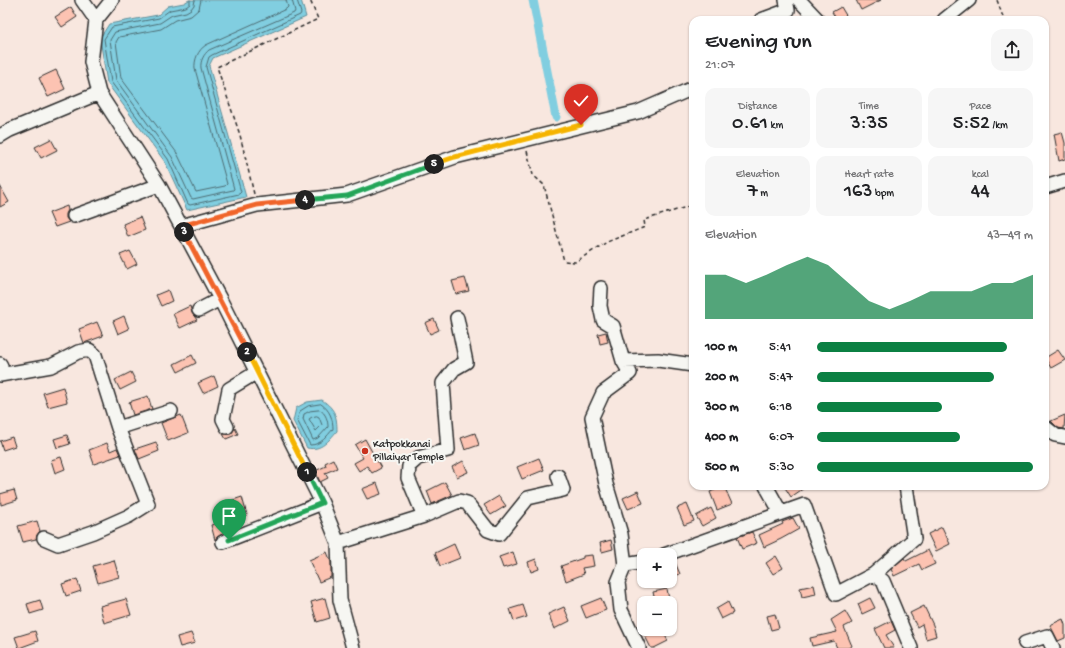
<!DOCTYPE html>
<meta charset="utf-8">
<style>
:root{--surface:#fff;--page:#f6f6f6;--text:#202124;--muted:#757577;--accent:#0b8043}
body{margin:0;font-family:"Gochi Hand",sans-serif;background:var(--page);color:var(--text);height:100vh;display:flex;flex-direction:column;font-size:15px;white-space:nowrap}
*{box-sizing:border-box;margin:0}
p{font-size:13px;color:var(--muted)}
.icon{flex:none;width:22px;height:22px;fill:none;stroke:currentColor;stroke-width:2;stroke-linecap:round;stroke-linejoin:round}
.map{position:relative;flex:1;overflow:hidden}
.side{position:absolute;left:689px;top:16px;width:360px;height:474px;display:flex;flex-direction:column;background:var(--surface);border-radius:12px;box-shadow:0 1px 3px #0004}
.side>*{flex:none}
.fabs{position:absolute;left:637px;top:548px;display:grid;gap:8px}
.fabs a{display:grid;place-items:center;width:40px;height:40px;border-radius:8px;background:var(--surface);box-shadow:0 1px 3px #0004;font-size:20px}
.pin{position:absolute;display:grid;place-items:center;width:34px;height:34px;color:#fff;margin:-41px -17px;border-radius:50% 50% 50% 0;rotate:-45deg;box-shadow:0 0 4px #0007}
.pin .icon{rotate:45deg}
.km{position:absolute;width:20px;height:20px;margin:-10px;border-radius:50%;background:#222;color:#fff;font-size:11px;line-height:20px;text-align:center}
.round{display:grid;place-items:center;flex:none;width:42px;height:42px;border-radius:12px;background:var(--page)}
.head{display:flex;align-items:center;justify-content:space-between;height:68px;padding:0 16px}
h1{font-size:22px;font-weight:600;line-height:30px}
.stats{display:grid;grid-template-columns:repeat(3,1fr);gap:6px;height:68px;padding:4px 16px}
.stats div{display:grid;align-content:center;border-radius:10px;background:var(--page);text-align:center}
.stats b{font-size:20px;font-weight:600}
.stats small{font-size:11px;font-weight:400}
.stats p{font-size:11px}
.chart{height:112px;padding:8px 16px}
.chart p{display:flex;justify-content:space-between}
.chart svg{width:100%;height:72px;margin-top:4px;fill:var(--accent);opacity:.7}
ul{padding:0 16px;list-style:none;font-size:13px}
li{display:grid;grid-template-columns:64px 48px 1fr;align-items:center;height:30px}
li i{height:10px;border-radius:5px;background:var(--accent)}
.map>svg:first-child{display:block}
.water{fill:#81cee0;stroke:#5f8d98}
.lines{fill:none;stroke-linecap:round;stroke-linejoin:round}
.shore{stroke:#4d6c73;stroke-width:1}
.canal{stroke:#81cee0;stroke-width:9}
.building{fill:#fcc3b2;stroke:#2b2b2b}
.minor-casing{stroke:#2b2b2b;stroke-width:16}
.path{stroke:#2b2b2b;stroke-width:1.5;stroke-dasharray:4 3;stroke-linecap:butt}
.minor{stroke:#f6f6f2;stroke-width:13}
.split-1-casing{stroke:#fff;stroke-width:8}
.split-2-casing{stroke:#fff;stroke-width:8}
.split-3-casing{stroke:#fff;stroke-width:8}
.split-4-casing{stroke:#fff;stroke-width:8}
.split-5-casing{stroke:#fff;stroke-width:8}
.split-6-casing{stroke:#fff;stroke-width:8}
.split-1{stroke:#22a559;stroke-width:5}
.split-2{stroke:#f5b400;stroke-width:5}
.split-3{stroke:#f0652b;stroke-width:5}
.split-4{stroke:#f0652b;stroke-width:5}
.split-5{stroke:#22a559;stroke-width:5}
.split-6{stroke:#f5b400;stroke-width:5}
.poi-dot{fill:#c8321e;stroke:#f6f6f2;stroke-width:1.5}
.labels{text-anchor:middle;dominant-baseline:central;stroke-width:4;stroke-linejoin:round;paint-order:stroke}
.poi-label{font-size:11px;fill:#2b2b2b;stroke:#f6f6f2;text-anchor:start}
</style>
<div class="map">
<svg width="1065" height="648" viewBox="0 0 1065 648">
<rect width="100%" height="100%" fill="#f8e7df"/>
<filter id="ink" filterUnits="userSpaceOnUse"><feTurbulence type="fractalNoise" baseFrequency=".025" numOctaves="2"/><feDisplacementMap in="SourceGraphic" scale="8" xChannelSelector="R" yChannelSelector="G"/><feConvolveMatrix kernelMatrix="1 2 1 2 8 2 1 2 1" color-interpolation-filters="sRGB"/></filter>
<g filter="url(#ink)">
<path class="water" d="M189 0H301L306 17 213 58 209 66 246 197 187 210 165 162 107 83 100 38 109 24 158 15 168 6 184 3Z
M322 400C335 409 337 416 337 431 328 441 322 451 307 448L293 421 296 408 307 402Z"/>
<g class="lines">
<path class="shore" d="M190 0V4L186 7 170 10 159 18 112 27 104 39 111 82 168 159 188 204 190 205 239 194 241 192 206 67 209 57 212 55 300 15 301 13 297 0
M195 0 194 5 191 9 186 12 172 15 160 23 115 32 110 40 116 80 172 157 191 198 193 199 233 190 234 189 201 68C200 61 204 54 209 50L294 13 295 11 292 0
M201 0 199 9 191 16 175 20 161 29 119 37 116 42 121 78 177 153 196 192 225 186 227 184 195 69C194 60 198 50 206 45L286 9 288 7 286 0
M321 404C330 410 333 419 333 429 327 436 321 445 310 445L297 420 300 411 308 406Z
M320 410C326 413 328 421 328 427L318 438 313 440 303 419 304 414 310 411Z
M317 416 319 417 322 425 316 431 309 419 312 417Z"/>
<path class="canal" d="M533 0 556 117"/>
</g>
<path class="building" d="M856 0H881L861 10Z
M71 7 77 17 62 27 55 17Z
M841 7 847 17 842 20H837L832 12Z
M56 70 65 89 48 97 39 78Z
M1062 132 1065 143V159L1059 161 1054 134Z
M51 139 57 150 41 158 35 147Z
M0 186 9 202 0 207Z
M67 206 68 210 66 214V218L69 222 55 227 49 213Z
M140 217 145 230 128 237 123 224Z
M130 251 137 264 127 269 120 255Z
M465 278 469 291 456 294 452 281Z
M168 290 172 301 161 306 156 295Z
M190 306 192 313 197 320 180 328 173 314Z
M124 316 129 329 118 334 113 321Z
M434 319 439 330 430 334 425 323Z
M97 322 103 336 84 343 79 329Z
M606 332 608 342 600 344 598 334Z
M1058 350 1065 360 1051 368 1045 358Z
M192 355 196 363 178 372 174 364Z
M131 372 136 382 120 390 115 380Z
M214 376 218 386 203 393 198 383Z
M63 387 67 402 48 407 43 393Z
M148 396 152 409 133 415 129 402Z
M181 415 188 433 168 441 161 423Z
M1065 415 1064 429 1058 428 1051 421Z
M235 428 238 434 226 439 223 434H231Z
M475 433 479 445 465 450 461 438Z
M67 435 70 444 57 448 54 439Z
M12 437 15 446 3 450 0 441Z
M365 439 381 468 372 473 367 466 359 471 354 463 363 458 355 445Z
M156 442 159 451 139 459 135 449Z
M107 443 110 451 117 448 120 455 94 464 89 450Z
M61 457 65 469 55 473 51 460Z
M539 458 544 470 522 479 517 467Z
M333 459 337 468 325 473 328 478 320 482 315 471 326 466 325 463Z
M463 461 468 472 457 477 452 467Z
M445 482 452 495 432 504 427 491Z
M377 483 381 494 367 499 362 489Z
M724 486 732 504 717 510 710 492Z
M784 486H807L791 497Z
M14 490 17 500 1 505 0 494Z
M638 491 643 503 628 509 623 498Z
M499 496 506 506 491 515 484 505Z
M242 497 247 515 235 518 230 501Z
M687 504 694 521 684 525 677 508Z
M711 508 716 518 702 526 696 516Z
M793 518 799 529 781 539 764 547 759 535 783 524 782 522Z
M37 521 40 531 37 535 36 539 23 542 18 526Z
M222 522 225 533 217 537 215 540 211 525Z
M942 527 950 544 936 551 928 534Z
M752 532 757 543 742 549 737 537Z
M611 540 613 549 602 552 600 543Z
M454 544 460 558 440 566 435 553Z
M928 550 935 564 922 570 919 564 894 576 891 569 904 558 906 561Z
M327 552 331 562V577L319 582 309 560Z
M513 552 517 564 503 568 499 557Z
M592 555 594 566 582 568 584 574 566 581 561 566 583 558V556Z
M776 556 783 568 773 574 766 563Z
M536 559 539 569 531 572 528 562Z
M114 560 119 577 98 583 93 566Z
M674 560 680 574 670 578V561Z
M77 579 81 591 66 596 62 584Z
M814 585 816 594 802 597 800 588Z
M667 589 669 599 655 601 653 592Z
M325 598 330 618 317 622 311 602Z
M601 598 606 610 586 618 581 606Z
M870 598 875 608 862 614 858 604Z
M126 599 131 615 104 623 100 606Z
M40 600 43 610 30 614 27 604Z
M728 602 733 613 721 619 716 609Z
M523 605 527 617 514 621 510 609Z
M924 606 933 625 936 636 926 639 922 624 917 627 910 613Z
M564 607 570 621 554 629 548 614Z
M845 611 852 623 844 627 852 646 848 648H837L834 641 812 646 810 638 837 632 831 620Z
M775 614 779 628 771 630 767 616Z
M1063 619 1065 625V638L1058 641 1050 625Z
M891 621 895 630 886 635 894 648H884L875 629Z
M660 629H662L668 641 654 648H651L645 636Z
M35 631 38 641 19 648 15 637Z
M191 633 195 643 180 647 177 637Z"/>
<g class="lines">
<g class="minor-casing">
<path id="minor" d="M82 0 96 20 91 62 99 93 159 185 220 299 322 503 338 543 340 600 353 648
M799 0 818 20
M96 20 112 0
M761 20 788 10 786 0
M944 20 969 0
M0 136 10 130 99 93
M1045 187 1065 181
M74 216 159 185
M181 226 257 205 347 195 455 157 638 112 693 88
M601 288 600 306 603 320 613 326 623 361 630 373 603 393 592 417 606 484 621 534 625 565
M199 310 220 299
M623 361 658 360 693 365
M0 364 1 366 0 369
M0 375 51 366 78 352 89 350 95 355 118 428 171 411
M227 427 223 419 229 389 257 372
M1045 427 1055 435 1065 437
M766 486 781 513
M424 516 459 501 467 503 488 530 499 534 528 498 563 490 558 476
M44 538 58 544 93 532 129 516 148 504 118 428
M223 542 322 503
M338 543 424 516 408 478 409 466 418 458 448 450 443 383 454 369 466 362 457 318
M664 555 804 505 836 594 874 574 914 539 906 486
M874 574 883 581 911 648
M1025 643 1047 636 1053 648
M639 648 621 610 618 582 625 565 644 562"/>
</g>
<path class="path" d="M997 0 1004 20
M527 151 533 175 544 185 564 261 575 262 607 242 645 227 644 220 693 205
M254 194 240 135 217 67 318 19 310 0"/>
<use href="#minor" class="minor"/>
</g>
</g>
<g class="lines" filter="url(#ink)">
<g class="split-1-casing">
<path id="split-1" d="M229 540 322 503 307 472"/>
</g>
<g class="split-2-casing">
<path id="split-2" d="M247 352 307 472"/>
</g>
<g class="split-3-casing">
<path id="split-3" d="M184 232 247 352"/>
</g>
<g class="split-4-casing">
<path id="split-4" d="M184 232 181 226 257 205 305 200"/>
</g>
<g class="split-5-casing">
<path id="split-5" d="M305 200 347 196 434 164"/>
</g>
<g class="split-6-casing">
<path id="split-6" d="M434 164 455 157 581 125"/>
</g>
<use href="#split-1" class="split-1"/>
<use href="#split-2" class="split-2"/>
<use href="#split-3" class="split-3"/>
<use href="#split-4" class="split-4"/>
<use href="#split-5" class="split-5"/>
<use href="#split-6" class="split-6"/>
</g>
<circle class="poi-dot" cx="365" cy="451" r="4"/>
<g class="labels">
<g class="poi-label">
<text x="373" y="445">Katpokkanai<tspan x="373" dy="13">Pillaiyar Temple</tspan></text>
</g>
</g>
</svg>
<div class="fabs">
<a>+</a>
<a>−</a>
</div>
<div class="pin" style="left:229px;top:540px;background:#1e9e55"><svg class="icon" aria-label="arrive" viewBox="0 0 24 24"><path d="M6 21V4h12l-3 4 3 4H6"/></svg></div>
<div class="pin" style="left:581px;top:125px;background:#d93025"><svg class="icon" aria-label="check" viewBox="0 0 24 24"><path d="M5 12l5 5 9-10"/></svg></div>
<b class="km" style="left:307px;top:472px">1</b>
<b class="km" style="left:247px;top:352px">2</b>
<b class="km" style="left:184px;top:232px">3</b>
<b class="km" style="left:305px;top:200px">4</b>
<b class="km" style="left:434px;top:164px">5</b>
<section class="side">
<div class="head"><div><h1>Evening run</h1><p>21:07</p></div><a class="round"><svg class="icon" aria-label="share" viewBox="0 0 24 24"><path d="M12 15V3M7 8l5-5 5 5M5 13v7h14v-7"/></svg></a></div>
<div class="stats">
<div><p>Distance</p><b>0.61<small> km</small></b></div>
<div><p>Time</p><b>3:35</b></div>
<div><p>Pace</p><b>5:52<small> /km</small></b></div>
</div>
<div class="stats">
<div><p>Elevation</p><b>7<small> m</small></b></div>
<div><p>Heart rate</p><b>163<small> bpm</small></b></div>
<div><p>kcal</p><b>44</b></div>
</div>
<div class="chart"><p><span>Elevation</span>43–49 m</p>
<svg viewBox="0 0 160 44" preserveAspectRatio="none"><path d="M0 44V17L10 17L20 22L30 17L40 11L50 6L60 11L70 22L80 33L90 38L100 33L110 27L120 27L130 27L140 22L150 22L160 17V44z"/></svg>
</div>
<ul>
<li><b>100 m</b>5:41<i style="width:88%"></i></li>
<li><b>200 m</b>5:47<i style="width:82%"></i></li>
<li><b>300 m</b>6:18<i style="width:58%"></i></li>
<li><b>400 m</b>6:07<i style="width:66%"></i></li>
<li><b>500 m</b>5:30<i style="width:100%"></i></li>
</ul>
</section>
</div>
